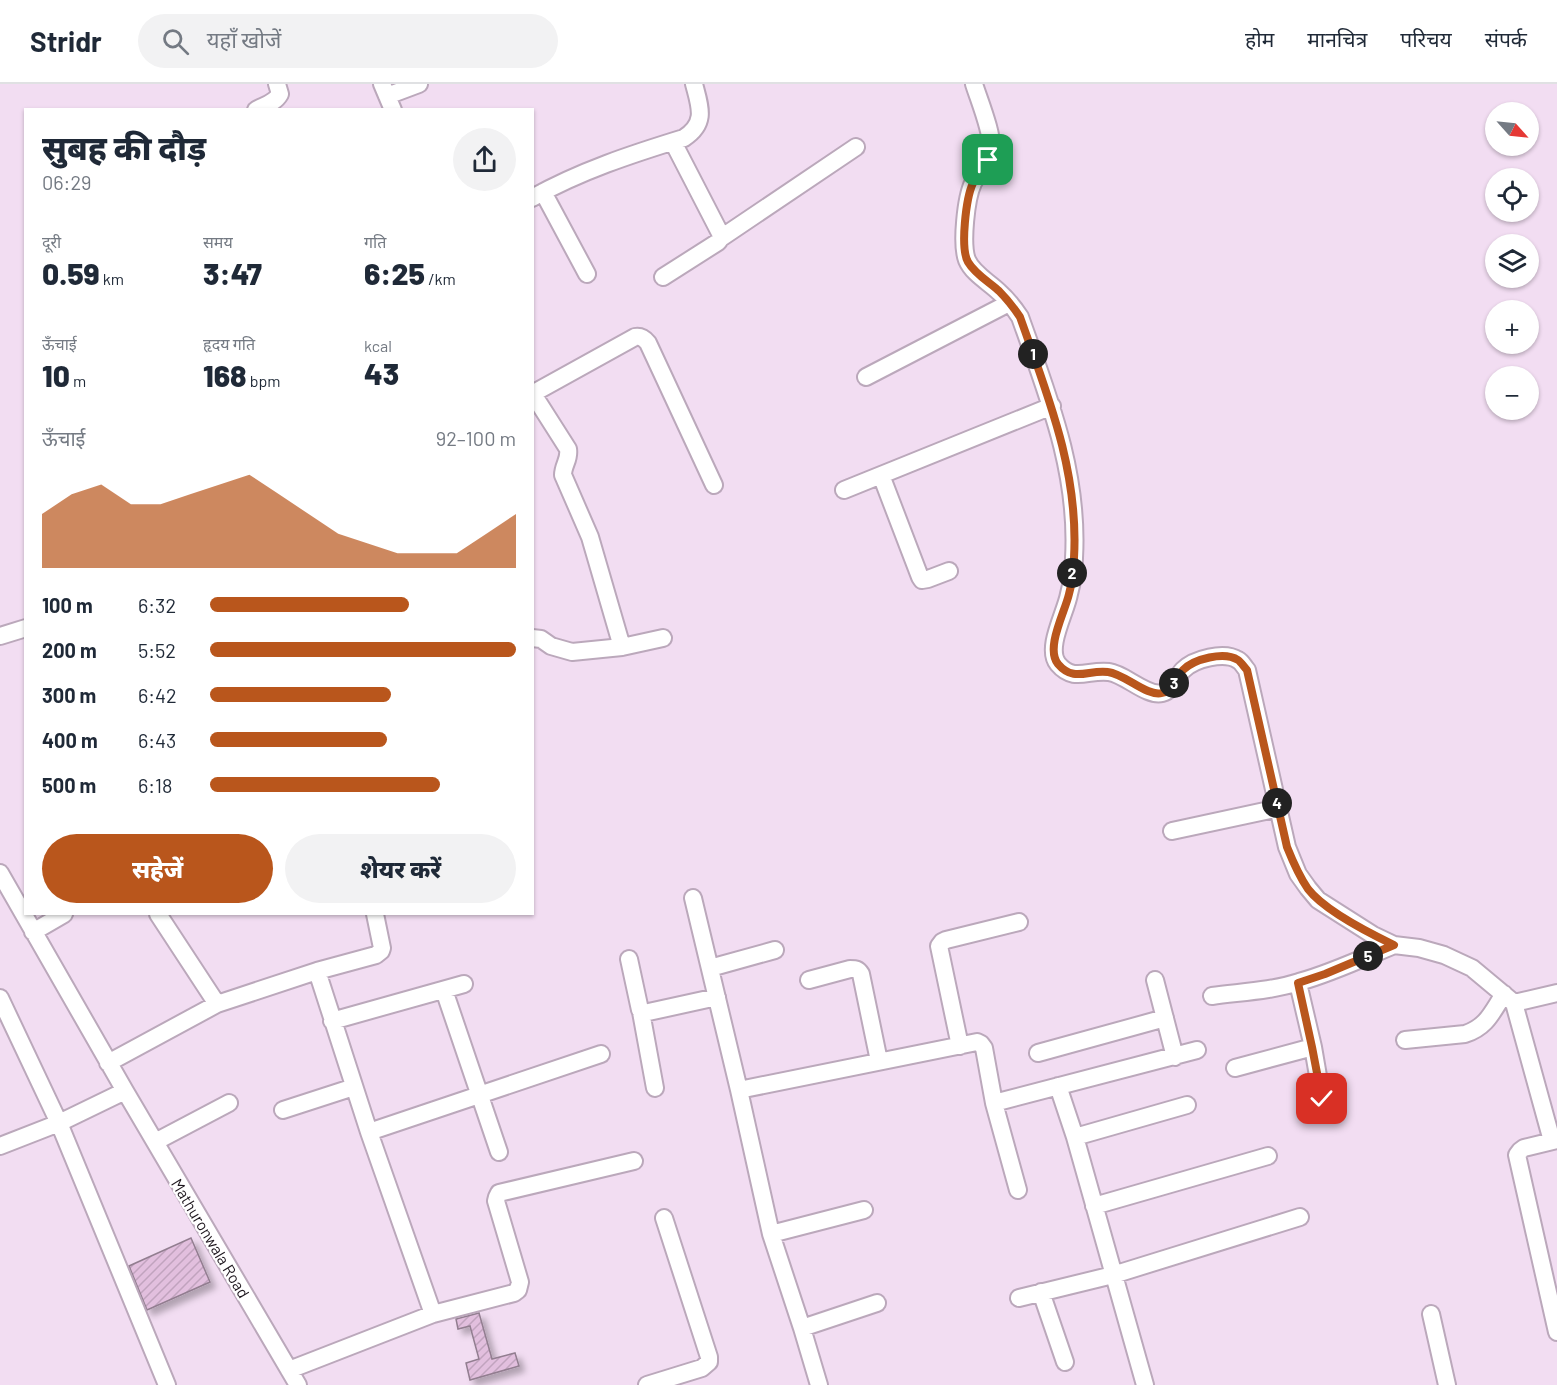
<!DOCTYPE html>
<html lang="hi">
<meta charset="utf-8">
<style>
:root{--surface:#fff;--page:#f2f2f3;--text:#1f2937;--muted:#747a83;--line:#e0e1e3;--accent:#b9561c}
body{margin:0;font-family:Barlow,"Noto Sans Devanagari",sans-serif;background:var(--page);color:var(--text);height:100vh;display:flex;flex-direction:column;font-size:22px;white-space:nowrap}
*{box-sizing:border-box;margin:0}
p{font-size:20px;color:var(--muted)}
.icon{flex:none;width:33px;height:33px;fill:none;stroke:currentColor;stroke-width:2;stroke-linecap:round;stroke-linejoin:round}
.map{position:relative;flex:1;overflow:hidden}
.drawer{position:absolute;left:24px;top:24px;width:510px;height:807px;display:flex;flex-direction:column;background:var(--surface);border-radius:0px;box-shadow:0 2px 4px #0004}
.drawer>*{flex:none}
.needle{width:39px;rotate:117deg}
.fabs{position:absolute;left:1485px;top:18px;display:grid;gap:12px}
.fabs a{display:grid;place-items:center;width:54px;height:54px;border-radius:50%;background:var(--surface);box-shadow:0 2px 4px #0004;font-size:30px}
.pin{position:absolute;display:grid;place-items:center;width:51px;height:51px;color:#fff;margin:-26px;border-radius:12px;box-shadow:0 3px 9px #0006}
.km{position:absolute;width:30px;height:30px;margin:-15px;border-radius:50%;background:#222;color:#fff;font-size:16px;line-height:30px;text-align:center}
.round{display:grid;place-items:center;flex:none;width:63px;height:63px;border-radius:32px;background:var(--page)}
.summary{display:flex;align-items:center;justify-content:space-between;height:102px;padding:0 18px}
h1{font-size:33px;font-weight:800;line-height:45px}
.figures{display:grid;grid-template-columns:repeat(3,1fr);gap:9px;height:102px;padding:6px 18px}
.figures div{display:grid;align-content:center}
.figures b{font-size:30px;font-weight:800}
.figures small{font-size:16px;font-weight:400}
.figures p{font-size:16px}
.chart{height:168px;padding:12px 18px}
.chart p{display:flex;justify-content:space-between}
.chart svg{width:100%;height:108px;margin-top:6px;fill:var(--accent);opacity:.7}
.button{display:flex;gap:12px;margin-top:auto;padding:12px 18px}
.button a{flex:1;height:69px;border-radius:36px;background:var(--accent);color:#fff;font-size:24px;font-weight:800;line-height:69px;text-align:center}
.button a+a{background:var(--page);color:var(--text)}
ul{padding:0 18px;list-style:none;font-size:20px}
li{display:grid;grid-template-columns:96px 72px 1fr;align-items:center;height:45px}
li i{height:15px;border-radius:8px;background:var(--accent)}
header{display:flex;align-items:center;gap:36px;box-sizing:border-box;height:84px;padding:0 30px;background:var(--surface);border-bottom:2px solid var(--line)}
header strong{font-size:28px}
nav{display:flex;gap:33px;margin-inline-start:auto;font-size:21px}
.search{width:420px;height:54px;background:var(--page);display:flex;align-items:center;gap:15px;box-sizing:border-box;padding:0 21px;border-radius:33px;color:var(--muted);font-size:22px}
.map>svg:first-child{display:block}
.building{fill:url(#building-hatch);stroke:#927e90;stroke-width:1.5;filter:url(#shadow)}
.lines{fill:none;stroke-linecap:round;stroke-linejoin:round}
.minor-casing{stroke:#bba8bb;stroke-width:20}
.minor{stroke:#fff;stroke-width:16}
.route-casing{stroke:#fff;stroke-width:12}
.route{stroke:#b9561c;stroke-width:8}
.labels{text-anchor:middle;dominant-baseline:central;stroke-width:4.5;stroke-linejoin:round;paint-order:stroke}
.street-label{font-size:16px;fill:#1e171e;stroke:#fff}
</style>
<header>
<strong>Stridr</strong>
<div class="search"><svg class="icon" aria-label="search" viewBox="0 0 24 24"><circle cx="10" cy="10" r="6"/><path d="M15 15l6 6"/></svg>यहाँ खोजें</div>
<nav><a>होम</a><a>मानचित्र</a><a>परिचय</a><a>संपर्क</a></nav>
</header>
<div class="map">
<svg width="1557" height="1301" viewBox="0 0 1557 1301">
<defs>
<pattern id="building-hatch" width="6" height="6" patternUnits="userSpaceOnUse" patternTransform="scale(1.5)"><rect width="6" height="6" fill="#e2bfde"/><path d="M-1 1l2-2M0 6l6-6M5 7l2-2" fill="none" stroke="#c1a3be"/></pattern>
<filter id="shadow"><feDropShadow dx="5.5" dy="5.5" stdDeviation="3" flood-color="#0004"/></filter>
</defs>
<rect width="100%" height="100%" fill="#f2ddf2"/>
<path class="building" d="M191 1154 210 1198 147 1226 129 1182Z
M479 1229 492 1275 515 1269 519 1282 470 1296 466 1279 479 1275 470 1242 458 1245 456 1235Z"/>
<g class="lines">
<g class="minor-casing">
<path id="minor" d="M382 0 393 26
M974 0C979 16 994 52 991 67 989 79 979 88 973 99 966 114 961 160 967 176 973 190 989 198 999 208 1007 215 1014 224 1020 233 1048 312 1079 388 1074 474 1074 486 1072 499 1069 510 1066 528 1045 564 1058 580 1074 599 1089 585 1109 588 1125 590 1147 613 1162 609 1174 606 1176 593 1183 586 1194 575 1224 567 1238 576 1242 578 1244 583 1247 586L1287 763 1298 790 1308 804 1318 816 1373 851 1394 861 1419 864 1444 871 1472 884 1514 919 1557 909
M387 12 419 0
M256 26C265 21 275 19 280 10L277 0
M543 108 587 190
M532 114C580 87 632 70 684 54 707 39 700 23 694 0
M721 154 856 63
M663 193 718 158 721 154V151L673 58
M866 293 1009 219
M532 310 635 253C641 252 644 254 648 259L714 401
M533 310 568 365C570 375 563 381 563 391L590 453 622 563
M881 391 920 493 922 496 928 495 949 487
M844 406 1052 322
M0 552 26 544
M532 554 541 555 551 562 572 568 622 563 663 554
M1172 747 1279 724
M0 789 125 1007 298 1301
M693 814 739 1006 771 1150 802 1244 819 1301
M158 830 217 920 317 887 376 871 381 867 382 864 375 830
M33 848 64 830
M629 875 640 926 644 929 717 913
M710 884 775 866
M809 896 850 885C856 885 858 885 861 890L879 977
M1155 896 1175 973
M1298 899 1313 963 1322 1015
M444 906 499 1068
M1212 912C1241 908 1271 907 1299 898 1332 889 1363 874 1394 861
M0 914 59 1039 167 1301
M1514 919 1552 1057
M641 928 655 1004
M332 937 464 900
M1405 956 1465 950C1487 943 1492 928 1504 910
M960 962 939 862 942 858 946 856 1019 838
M1038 969 1165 934
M108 979 217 920
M1235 984 1313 963
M1058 1002 1075 1053 1145 1301
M739 1006 977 958 981 960 984 964 994 1019 1018 1106
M994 1019 1197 966
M283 1026 354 1003
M369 1048 601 970
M1075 1053 1187 1021
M1557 1056 1524 1064 1520 1067 1517 1071 1557 1248
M155 1058 229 1019
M0 1062 59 1039 125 1007
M1094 1122 1268 1072
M771 1150 864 1126
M1041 1208 1065 1278
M1019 1214 1113 1191 1300 1133
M433 1230 514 1209 518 1206 520 1198 496 1117 497 1113 499 1109 634 1077
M1431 1230 1447 1301
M802 1244 877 1219
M289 1286 433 1230 369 1048 317 887
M647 1301 702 1284 709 1278V1273L664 1134"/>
</g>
<use href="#minor" class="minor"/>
</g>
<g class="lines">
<g class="route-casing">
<path id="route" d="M988 76C984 83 977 91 973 99 966 114 960 164 968 178 975 190 989 198 999 207 1007 215 1014 224 1020 233 1048 312 1079 388 1074 474 1074 486 1072 499 1069 510 1065 528 1045 564 1058 580 1074 599 1089 585 1108 588 1125 590 1147 613 1162 609 1174 606 1176 593 1183 586 1194 575 1224 567 1238 576 1241 578 1244 583 1247 586L1287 763C1293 778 1299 792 1308 805 1325 827 1369 849 1394 861L1325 890 1298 899 1312 963 1322 1015"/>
</g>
<use href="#route" class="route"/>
</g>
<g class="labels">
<g class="street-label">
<text transform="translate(211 1154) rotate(59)">Mathuronwala Road</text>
</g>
</g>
</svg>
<div class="fabs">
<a><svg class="needle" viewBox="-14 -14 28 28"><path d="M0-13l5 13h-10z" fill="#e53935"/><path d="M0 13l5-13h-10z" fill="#747a83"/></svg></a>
<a><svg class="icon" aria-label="locate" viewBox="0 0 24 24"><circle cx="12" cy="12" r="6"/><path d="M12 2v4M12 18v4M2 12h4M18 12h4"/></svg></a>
<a><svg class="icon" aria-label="layers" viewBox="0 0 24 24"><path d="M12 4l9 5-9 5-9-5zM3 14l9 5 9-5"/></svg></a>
<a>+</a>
<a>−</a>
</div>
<div class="pin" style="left:988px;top:76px;background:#1e9e55"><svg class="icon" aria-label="arrive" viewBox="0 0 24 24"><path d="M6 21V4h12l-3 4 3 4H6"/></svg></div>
<div class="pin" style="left:1322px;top:1015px;background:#d93025"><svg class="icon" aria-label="check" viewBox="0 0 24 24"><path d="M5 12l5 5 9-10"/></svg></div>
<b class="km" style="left:1033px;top:270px">1</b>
<b class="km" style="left:1072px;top:489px">2</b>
<b class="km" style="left:1174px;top:599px">3</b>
<b class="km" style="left:1277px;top:719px">4</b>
<b class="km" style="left:1368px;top:872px">5</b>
<section class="drawer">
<div class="summary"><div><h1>सुबह की दौड़</h1><p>06:29</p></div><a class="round"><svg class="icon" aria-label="share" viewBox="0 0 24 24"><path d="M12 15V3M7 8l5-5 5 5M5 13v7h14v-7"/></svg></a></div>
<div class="figures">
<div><p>दूरी</p><b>0.59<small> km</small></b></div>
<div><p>समय</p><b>3:47</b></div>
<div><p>गति</p><b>6:25<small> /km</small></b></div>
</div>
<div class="figures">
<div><p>ऊँचाई</p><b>10<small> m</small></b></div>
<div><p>हृदय गति</p><b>168<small> bpm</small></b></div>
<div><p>kcal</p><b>43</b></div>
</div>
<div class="chart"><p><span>ऊँचाई</span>92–100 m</p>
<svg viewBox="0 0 160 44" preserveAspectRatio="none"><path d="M0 44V22L10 14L20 10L30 18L40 18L50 14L60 10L70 6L80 14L90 22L100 30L110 34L120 38L130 38L140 38L150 30L160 22V44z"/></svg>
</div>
<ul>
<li><b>100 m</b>6:32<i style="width:65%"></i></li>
<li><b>200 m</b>5:52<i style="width:100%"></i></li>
<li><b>300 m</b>6:42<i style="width:59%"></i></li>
<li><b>400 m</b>6:43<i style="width:58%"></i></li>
<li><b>500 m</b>6:18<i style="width:75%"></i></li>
</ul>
<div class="button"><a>सहेजें</a><a>शेयर करें</a></div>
</section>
</div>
